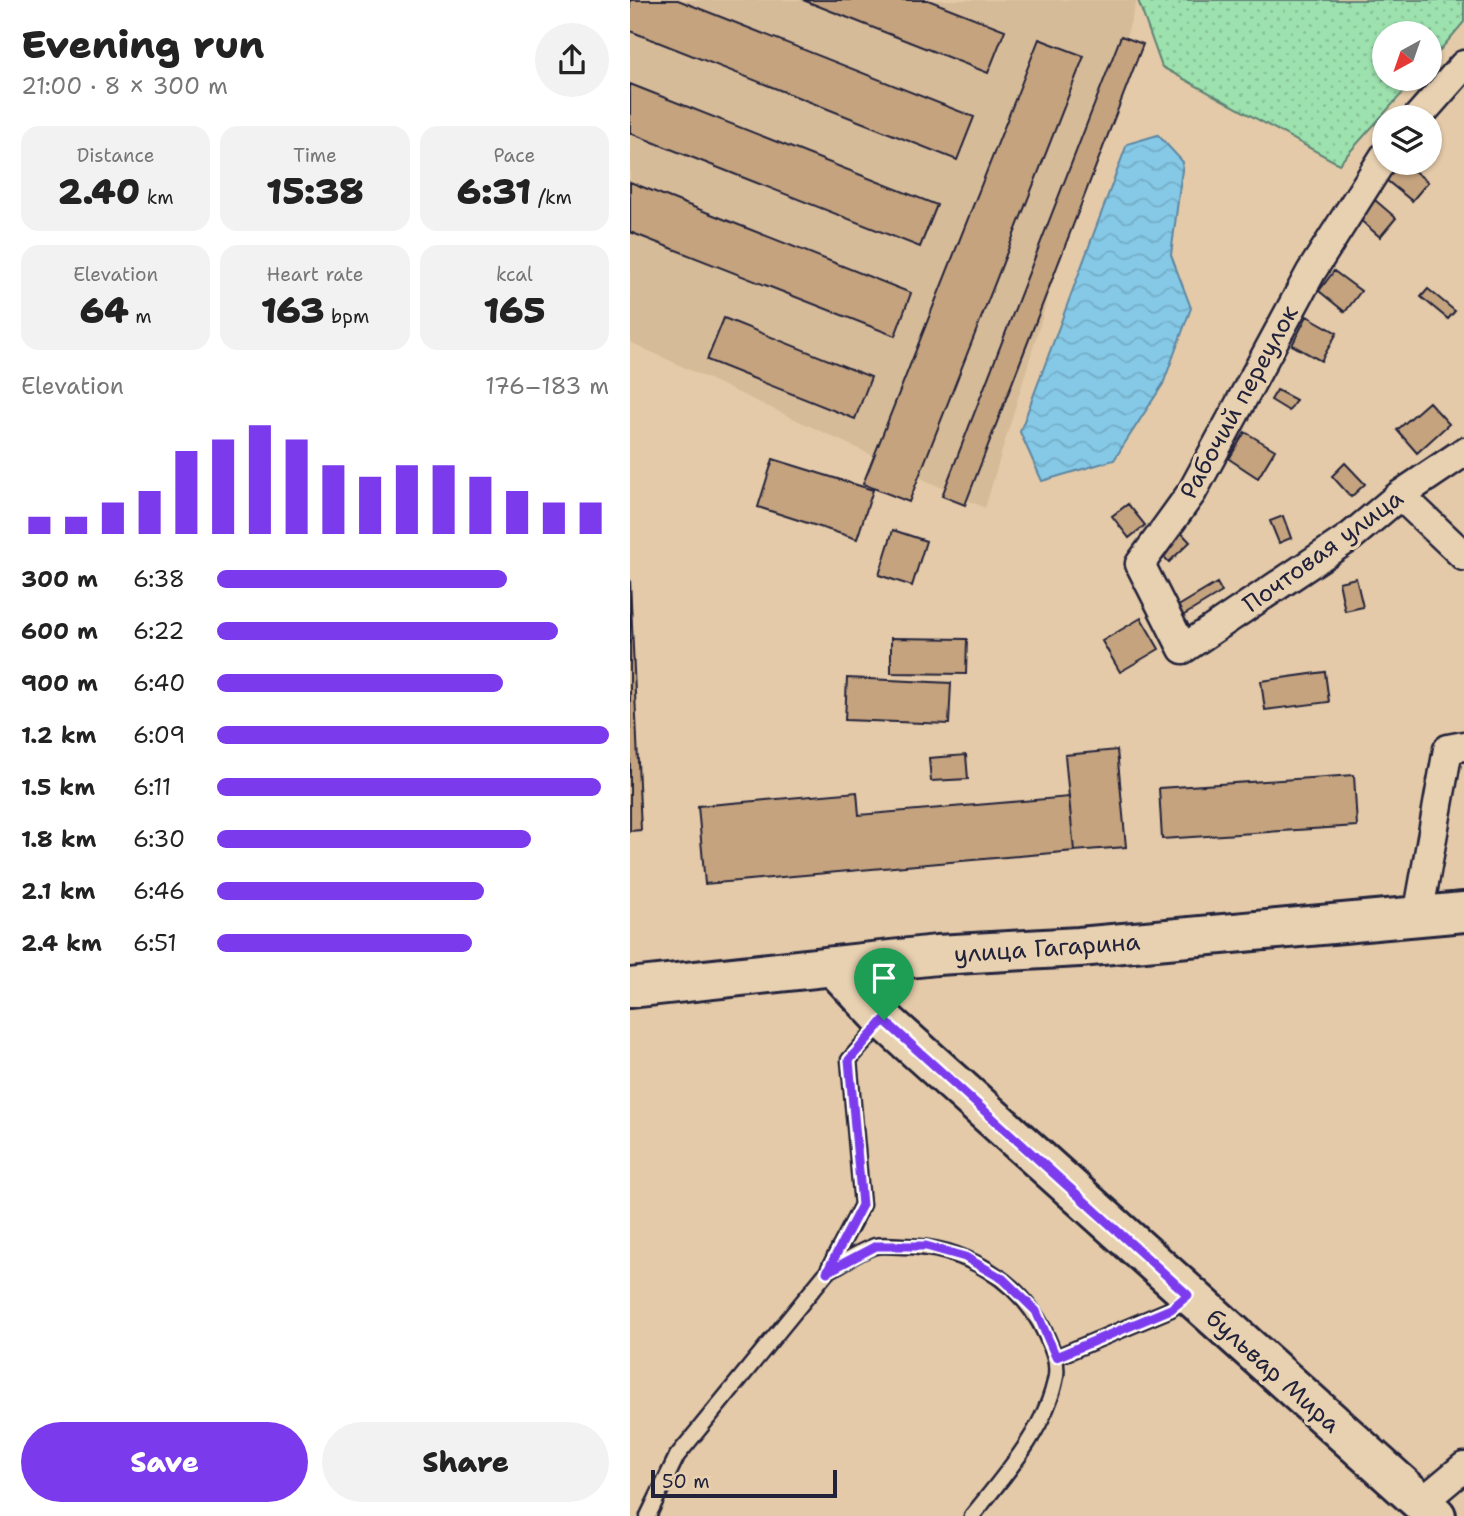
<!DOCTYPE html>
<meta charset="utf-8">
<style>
:root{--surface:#fff;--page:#f2f2f2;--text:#222;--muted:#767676;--accent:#7c3aed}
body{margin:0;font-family:"Shantell Sans",sans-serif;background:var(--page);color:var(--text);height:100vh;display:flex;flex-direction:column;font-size:26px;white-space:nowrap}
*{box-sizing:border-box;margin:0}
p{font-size:23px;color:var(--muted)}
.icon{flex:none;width:38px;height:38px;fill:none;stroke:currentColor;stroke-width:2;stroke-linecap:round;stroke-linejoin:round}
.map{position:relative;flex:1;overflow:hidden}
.side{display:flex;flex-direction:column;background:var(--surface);width:630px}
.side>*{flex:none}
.needle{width:46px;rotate:220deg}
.tools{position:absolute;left:742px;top:21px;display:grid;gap:14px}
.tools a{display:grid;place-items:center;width:70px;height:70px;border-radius:50%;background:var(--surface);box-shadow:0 2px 5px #0004;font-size:35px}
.scale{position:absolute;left:21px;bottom:18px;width:186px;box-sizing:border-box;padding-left:7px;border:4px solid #22223b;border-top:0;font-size:19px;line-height:24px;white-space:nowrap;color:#22223b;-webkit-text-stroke:5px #e8d1b1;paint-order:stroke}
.pin{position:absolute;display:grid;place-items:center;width:60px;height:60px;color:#fff;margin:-72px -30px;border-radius:50% 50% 50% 0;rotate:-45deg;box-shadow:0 0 7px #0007}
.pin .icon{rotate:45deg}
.round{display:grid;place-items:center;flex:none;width:74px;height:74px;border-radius:37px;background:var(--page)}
.head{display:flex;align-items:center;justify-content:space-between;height:119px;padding:0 21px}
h1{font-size:38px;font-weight:800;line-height:52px}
.stats{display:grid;grid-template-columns:repeat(3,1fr);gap:10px;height:119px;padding:7px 21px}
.stats div{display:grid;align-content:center;border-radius:18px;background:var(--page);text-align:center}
.stats b{font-size:35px;font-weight:800}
.stats small{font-size:19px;font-weight:400}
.stats p{font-size:19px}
.chart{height:196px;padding:14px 21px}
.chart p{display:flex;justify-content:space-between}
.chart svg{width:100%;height:126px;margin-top:7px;stroke:var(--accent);stroke-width:6}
.cta{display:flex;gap:14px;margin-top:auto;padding:14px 21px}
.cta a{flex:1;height:80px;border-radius:42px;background:var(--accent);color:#fff;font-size:28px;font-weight:800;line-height:80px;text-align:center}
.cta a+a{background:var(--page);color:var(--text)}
ul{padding:0 21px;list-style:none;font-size:23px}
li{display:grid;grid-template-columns:112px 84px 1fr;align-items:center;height:52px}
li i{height:18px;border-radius:9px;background:var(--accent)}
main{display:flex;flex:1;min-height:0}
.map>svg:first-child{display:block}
.built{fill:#d6bb99}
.grass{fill:url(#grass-dots);stroke:#5f8274;stroke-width:2}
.water{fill:url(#water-waves);stroke:#5d86a2;stroke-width:2}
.building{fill:#c4a37e;stroke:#22223b;stroke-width:2}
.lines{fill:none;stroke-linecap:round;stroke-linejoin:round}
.lane-casing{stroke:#22223b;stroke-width:19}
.street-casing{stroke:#22223b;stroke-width:33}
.secondary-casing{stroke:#22223b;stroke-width:44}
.lane{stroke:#e8d1b1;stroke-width:14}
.street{stroke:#e8d1b1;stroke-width:28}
.secondary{stroke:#e8d1b1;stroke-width:38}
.route-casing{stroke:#fff;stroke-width:14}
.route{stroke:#7c3aed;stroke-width:9}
.labels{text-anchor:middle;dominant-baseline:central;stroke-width:7;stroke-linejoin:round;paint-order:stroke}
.street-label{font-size:24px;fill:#22223b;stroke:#e8d1b1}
</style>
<main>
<section class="side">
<div class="head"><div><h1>Evening run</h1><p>21:00 · 8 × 300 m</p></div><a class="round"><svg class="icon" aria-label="share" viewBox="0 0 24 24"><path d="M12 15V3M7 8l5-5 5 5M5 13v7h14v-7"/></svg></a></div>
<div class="stats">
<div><p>Distance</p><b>2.40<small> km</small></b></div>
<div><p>Time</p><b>15:38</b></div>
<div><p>Pace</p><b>6:31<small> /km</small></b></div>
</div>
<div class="stats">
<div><p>Elevation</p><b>64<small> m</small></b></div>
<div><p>Heart rate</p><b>163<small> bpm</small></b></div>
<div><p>kcal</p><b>165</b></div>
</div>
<div class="chart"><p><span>Elevation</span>176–183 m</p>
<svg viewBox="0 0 160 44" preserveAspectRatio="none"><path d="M5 44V38M15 44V38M25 44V33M35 44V29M45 44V15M55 44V11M65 44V6M75 44V11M85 44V20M95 44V24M105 44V20M115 44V20M125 44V24M135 44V29M145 44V33M155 44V33"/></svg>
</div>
<ul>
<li><b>300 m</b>6:38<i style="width:74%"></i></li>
<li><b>600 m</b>6:22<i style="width:87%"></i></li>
<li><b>900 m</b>6:40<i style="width:73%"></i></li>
<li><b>1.2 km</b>6:09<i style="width:100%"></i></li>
<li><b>1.5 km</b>6:11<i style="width:98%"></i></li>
<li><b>1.8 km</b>6:30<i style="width:80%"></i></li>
<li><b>2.1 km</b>6:46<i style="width:68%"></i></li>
<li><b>2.4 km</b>6:51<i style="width:65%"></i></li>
</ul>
<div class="cta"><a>Save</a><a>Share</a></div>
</section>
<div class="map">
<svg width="834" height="1516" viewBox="0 0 834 1516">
<defs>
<pattern id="grass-dots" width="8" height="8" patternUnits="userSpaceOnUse" patternTransform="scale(1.75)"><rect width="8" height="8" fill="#9ce1ae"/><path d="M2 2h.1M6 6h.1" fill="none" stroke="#86c197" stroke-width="1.8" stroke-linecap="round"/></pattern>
<pattern id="water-waves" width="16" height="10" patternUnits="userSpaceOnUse" patternTransform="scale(1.75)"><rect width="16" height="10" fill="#85c9e6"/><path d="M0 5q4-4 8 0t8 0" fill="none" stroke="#73acc6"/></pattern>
</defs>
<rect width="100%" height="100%" fill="#e4caa8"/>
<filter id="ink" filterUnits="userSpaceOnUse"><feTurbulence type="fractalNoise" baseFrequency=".0143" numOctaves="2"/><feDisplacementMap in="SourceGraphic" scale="14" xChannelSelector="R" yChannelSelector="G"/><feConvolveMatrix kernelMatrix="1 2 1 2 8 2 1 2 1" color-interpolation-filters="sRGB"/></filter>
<g filter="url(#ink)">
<path class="built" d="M0 0H507L355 508 0 342Z"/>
<path class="grass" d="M508 0H834V22L800 62V33H754V79H785L709 164 532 67Z"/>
<path class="water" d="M528 135 553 162 541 255 561 308 533 384 484 460 412 481 390 432 497 144Z"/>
<path class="building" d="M0 0H48L344 117 327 160 0 31Z
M173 0H298L375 30 358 73Z
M491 36 513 44 335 505 312 496Z
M409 39 454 56 279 502 233 484Z
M0 84 307 205 290 247 0 133Z
M767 163H774L798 182 782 201 755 179Z
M0 182 281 293 265 336 0 232Z
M745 200 766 218 750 237 729 219Z
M704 271 731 291 715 312 689 291Z
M798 289 825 311 818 319 791 297Z
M677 316 707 333 691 361 662 345Z
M94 318 241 377 225 419 77 360Z
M647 390 666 400 659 411 641 400Z
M799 402 819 424 787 453 767 430Z
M615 432 645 450 628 478 599 459Z
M143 459 243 490 227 539 128 507Z
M715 463 735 484 721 497 702 476Z
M498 504 515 525 499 538 482 516Z
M653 516 661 538 649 543 640 521Z
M546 527 560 542 539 562 525 548Z
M263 530 296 541 282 586 249 575Z
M726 578 733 607 715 611 709 582Z
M0 579 11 830 0 831Z
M587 583 592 592 546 620 540 611Z
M511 618 529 649 490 672 472 641Z
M261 638 337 639 336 674 261 673Z
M695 672 699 702 635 710 631 681Z
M217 678 321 683 319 724 215 720Z
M487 750 496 847 444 851 435 755Z
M336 755 338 779 301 781 299 758Z
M724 775 727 826 532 839 529 788Z
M227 792 229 815 439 797 444 851 75 884 68 806Z"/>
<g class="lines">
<g class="lane-casing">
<path id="lane" d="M198 1271C213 1263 229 1251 245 1246 253 1244 263 1246 272 1246 332 1246 391 1279 416 1335 422 1349 428 1360 426 1376 417 1428 374 1476 342 1516
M426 1357 541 1309 557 1296
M18 1516 47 1456 197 1272 232 1205 219 1060 254 1020"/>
</g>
<g class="street-casing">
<path id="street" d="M788 117 834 65
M754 157 681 272 562 492 510 564 553 649 720 537 770 495 834 452
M770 495 834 556
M788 916 818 749 834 746
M791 1503 834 1467"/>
</g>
<g class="secondary-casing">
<path id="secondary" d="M205 968 254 1020 806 1516
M0 988 307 955 449 947 834 912"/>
</g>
<use href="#lane" class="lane"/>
<use href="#street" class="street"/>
<use href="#secondary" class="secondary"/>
</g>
</g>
<g class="lines" filter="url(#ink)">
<g class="route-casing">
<path id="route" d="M254 1020 558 1295 541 1309 426 1357 406 1311 373 1279 335 1257 296 1246H246L197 1272 232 1205 219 1060Z"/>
</g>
<use href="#route" class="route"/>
</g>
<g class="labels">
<g class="street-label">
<text transform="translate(609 402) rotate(-61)">Рабочий переулок</text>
<text transform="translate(693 551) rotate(-36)">Почтовая улица</text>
<text transform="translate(417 948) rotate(-4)">улица Гагарина</text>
<text transform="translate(643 1371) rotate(42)">бульвар Мира</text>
</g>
</g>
</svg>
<div class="tools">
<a><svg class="needle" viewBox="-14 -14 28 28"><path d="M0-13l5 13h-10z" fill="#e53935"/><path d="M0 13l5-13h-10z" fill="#767676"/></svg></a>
<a><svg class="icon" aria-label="layers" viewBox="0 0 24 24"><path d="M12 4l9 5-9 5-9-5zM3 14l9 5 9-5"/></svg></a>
</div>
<div class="scale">50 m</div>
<div class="pin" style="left:254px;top:1020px;background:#1e9e55"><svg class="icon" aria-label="arrive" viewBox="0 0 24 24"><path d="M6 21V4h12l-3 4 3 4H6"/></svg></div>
</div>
</main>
